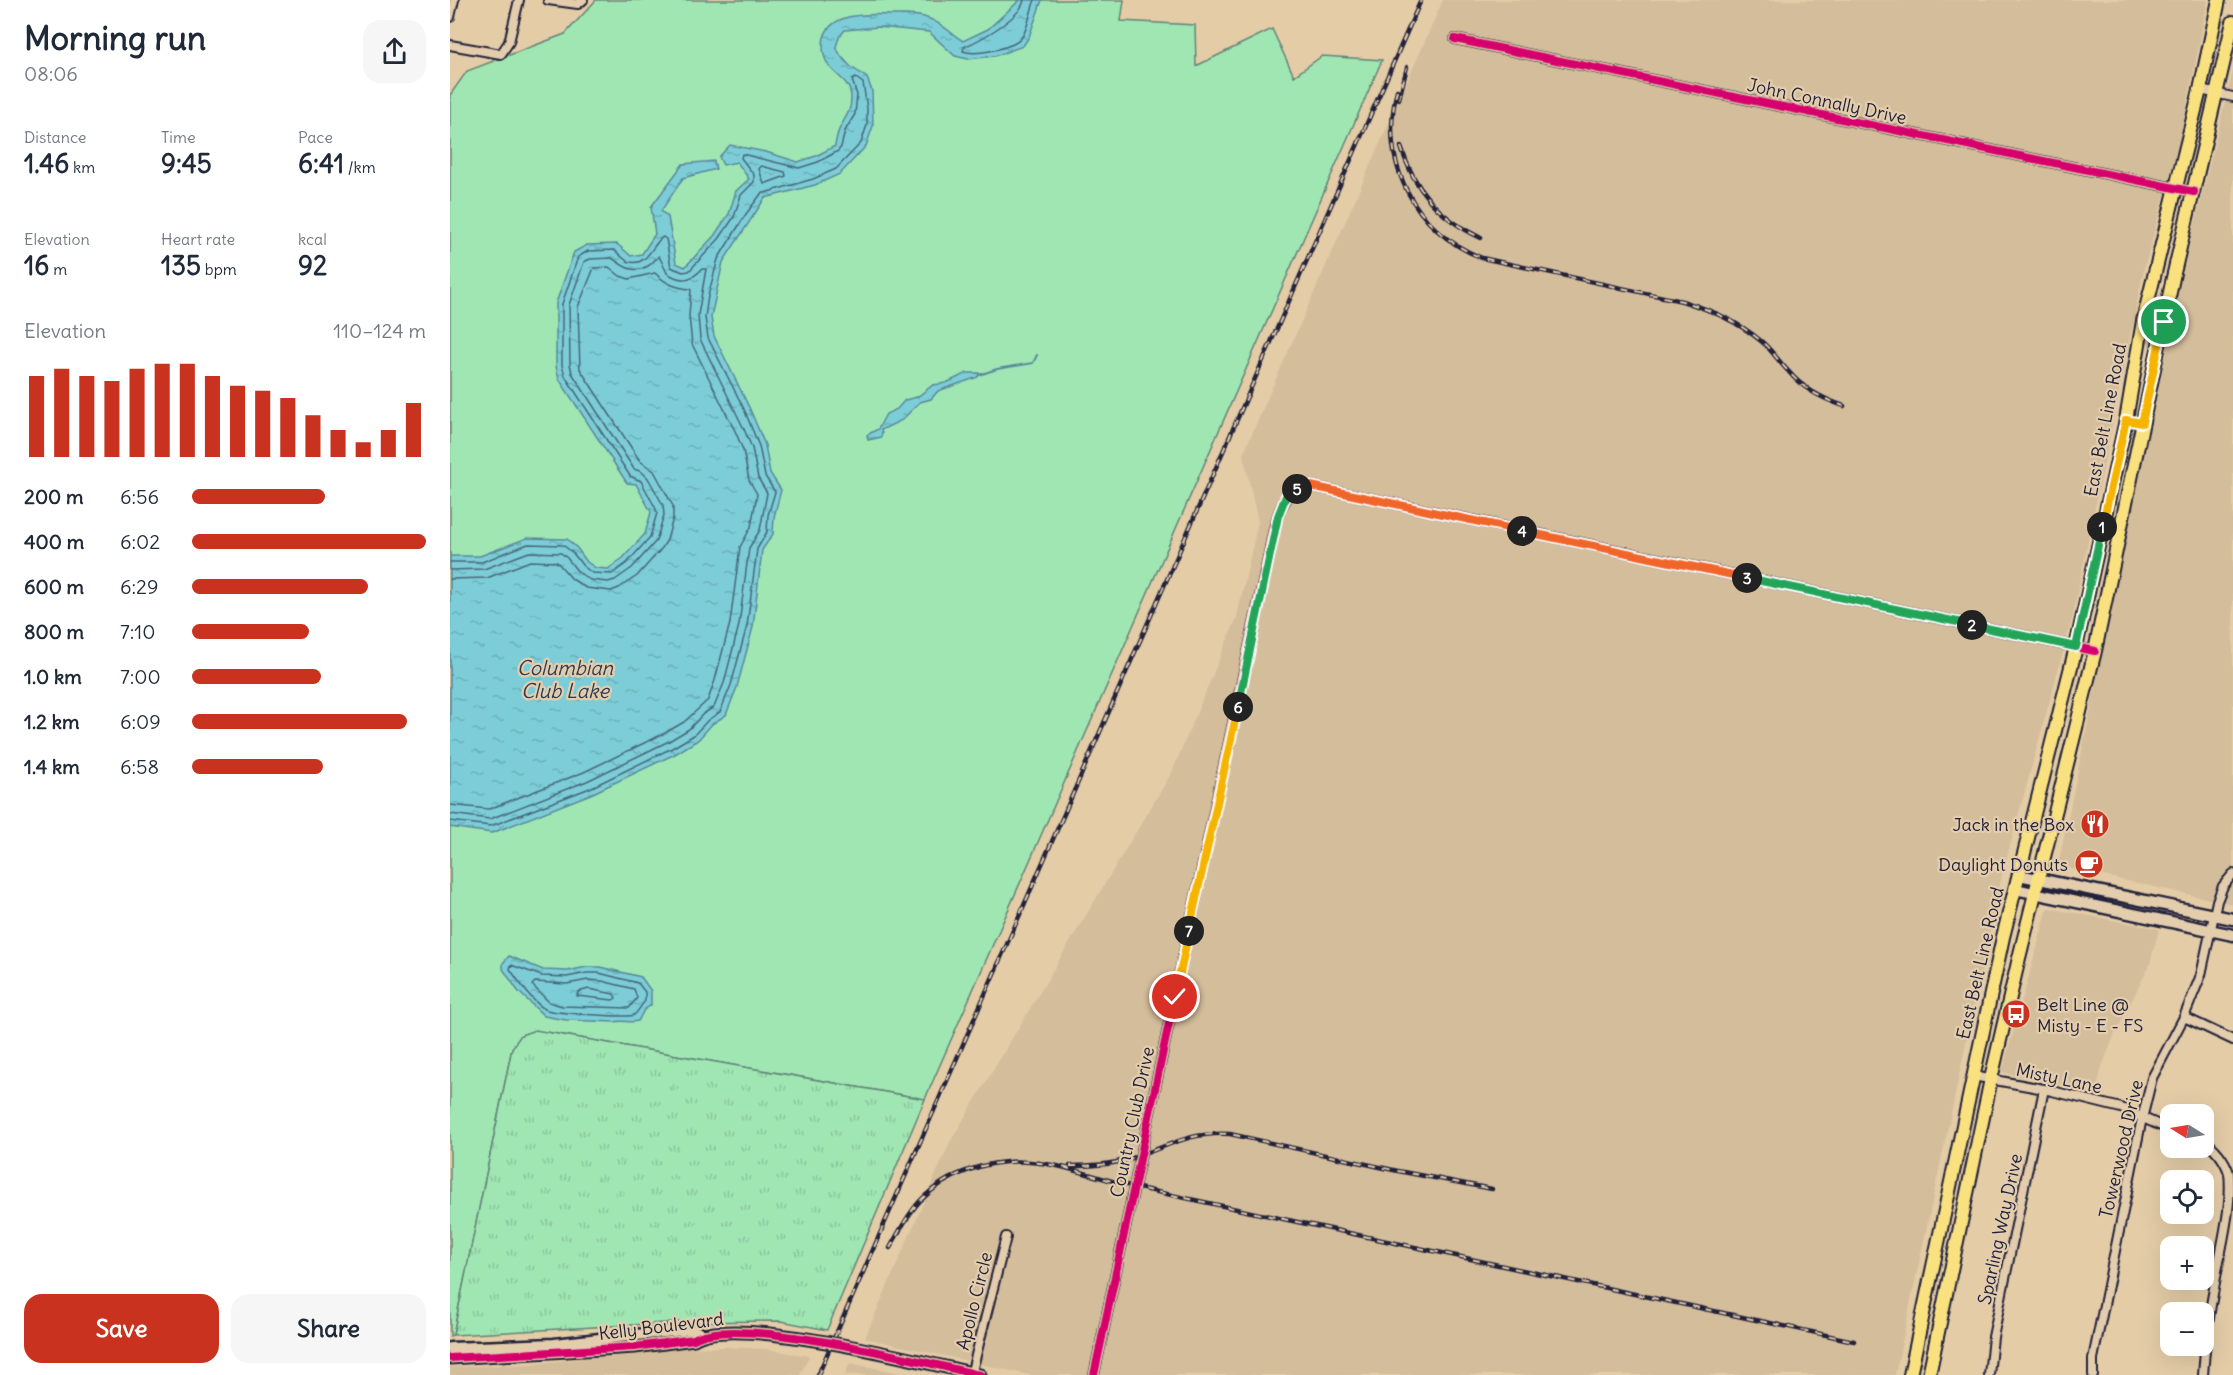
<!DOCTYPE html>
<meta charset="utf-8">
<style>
:root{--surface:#fff;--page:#f6f6f7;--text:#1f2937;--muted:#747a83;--accent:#c8321e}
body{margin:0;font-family:Delius,sans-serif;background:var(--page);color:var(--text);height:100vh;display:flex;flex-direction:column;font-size:22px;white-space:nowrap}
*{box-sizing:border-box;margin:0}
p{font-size:20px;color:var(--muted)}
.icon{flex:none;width:33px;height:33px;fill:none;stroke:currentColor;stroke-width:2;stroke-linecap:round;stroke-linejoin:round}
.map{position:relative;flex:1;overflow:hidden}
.details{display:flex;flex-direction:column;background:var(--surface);width:450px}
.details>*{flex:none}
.needle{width:39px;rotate:281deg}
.controls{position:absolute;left:1710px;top:1104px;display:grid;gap:12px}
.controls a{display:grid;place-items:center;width:54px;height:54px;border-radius:12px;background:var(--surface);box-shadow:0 6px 24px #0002;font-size:30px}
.pin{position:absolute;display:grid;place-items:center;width:51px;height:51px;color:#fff;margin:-26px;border:3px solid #fff;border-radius:50%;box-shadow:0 2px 6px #0007}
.km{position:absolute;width:30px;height:30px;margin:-15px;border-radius:50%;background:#222;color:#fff;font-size:16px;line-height:30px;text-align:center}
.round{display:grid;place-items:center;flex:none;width:63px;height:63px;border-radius:18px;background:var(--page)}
.overview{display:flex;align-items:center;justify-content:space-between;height:102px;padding:0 24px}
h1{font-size:33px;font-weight:700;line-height:45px}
.figures{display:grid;grid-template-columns:repeat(3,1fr);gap:9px;height:102px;padding:6px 24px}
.figures div{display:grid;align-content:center}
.figures b{font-size:26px;font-weight:700}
.figures small{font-size:16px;font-weight:400}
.figures p{font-size:16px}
.chart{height:168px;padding:12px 24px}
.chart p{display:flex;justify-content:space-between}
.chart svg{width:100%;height:108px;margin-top:6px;stroke:var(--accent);stroke-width:6}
.action{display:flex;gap:12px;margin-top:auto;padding:12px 24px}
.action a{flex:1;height:69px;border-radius:18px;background:var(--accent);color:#fff;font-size:24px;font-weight:700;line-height:69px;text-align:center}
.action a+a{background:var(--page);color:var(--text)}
ul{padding:0 24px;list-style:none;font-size:20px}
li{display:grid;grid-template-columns:96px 72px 1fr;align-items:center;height:45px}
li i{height:15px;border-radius:8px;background:var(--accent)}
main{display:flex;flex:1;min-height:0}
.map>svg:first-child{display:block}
.built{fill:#d4bd9b}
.green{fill:#a0e6b3;stroke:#618477;stroke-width:1.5}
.park{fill:url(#park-tufts);stroke:#618477;stroke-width:1.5}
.water{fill:url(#water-ripples);stroke:#588999;stroke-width:1.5}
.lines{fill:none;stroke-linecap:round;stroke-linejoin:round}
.shore{stroke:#466679;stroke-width:1.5}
.stream{stroke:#588999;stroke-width:2}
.street-casing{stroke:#22223b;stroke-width:12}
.secondary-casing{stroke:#22223b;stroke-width:15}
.primary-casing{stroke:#22223b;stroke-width:16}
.street{stroke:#e3cdad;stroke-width:8}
.secondary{stroke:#e3cdad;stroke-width:10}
.primary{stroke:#fae180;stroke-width:12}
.rail-casing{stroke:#22223b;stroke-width:4.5}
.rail{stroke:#e3cdad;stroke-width:2;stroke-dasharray:7;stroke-linecap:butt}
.cycleway-casing{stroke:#e3cdad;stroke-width:11}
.cycleway{stroke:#d6006c;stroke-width:8}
.split-1-casing{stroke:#fff;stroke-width:12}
.split-2-casing{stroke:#fff;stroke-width:12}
.split-3-casing{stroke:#fff;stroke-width:12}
.split-4-casing{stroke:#fff;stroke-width:12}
.split-5-casing{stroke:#fff;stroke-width:12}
.split-6-casing{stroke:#fff;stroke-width:12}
.split-7-casing{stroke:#fff;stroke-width:12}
.split-8-casing{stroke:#fff;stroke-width:12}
.split-1{stroke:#f5b400;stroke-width:8}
.split-2{stroke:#22a559;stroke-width:8}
.split-3{stroke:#22a559;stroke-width:8}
.split-4{stroke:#f0652b;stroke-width:8}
.split-5{stroke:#f0652b;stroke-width:8}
.split-6{stroke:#22a559;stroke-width:8}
.split-7{stroke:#f5b400;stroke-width:8}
.split-8{stroke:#f5b400;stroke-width:8}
.labels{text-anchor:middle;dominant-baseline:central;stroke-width:4.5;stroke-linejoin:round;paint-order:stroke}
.street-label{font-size:18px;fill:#22223b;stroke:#e3cdad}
.poi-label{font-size:18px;fill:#22223b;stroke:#e3cdad;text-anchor:end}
.water-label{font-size:20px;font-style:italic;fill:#303c52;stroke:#e3cdad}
</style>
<main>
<section class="details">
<div class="overview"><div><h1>Morning run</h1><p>08:06</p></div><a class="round"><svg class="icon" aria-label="share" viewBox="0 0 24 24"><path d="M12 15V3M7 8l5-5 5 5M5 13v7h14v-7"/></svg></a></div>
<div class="figures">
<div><p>Distance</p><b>1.46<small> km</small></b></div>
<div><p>Time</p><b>9:45</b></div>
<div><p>Pace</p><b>6:41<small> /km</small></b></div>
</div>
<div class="figures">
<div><p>Elevation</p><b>16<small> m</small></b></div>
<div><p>Heart rate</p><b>135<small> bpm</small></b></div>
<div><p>kcal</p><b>92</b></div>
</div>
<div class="chart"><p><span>Elevation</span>110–124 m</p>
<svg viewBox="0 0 160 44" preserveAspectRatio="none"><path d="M5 44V11M15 44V8M25 44V11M35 44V13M45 44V8M55 44V6M65 44V6M75 44V11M85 44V15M95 44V17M105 44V20M115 44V27M125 44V33M135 44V38M145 44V33M155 44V22"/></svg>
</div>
<ul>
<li><b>200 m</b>6:56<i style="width:57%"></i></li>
<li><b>400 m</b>6:02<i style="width:100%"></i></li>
<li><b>600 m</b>6:29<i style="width:75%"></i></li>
<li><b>800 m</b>7:10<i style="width:50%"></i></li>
<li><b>1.0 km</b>7:00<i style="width:55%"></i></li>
<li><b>1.2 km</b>6:09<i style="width:92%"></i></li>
<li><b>1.4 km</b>6:58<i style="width:56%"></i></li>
</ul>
<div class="action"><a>Save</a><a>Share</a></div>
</section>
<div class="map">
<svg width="1783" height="1375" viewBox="0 0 1783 1375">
<defs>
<pattern id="park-tufts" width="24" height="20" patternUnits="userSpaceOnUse" patternTransform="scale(1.5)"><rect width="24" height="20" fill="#a0e6b3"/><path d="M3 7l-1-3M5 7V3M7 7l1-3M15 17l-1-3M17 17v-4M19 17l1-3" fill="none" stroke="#8ac59b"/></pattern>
<pattern id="water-ripples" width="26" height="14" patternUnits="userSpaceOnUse" patternTransform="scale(1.5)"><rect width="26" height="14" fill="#7ccdd7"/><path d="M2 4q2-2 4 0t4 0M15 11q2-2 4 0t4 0" fill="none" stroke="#6bb0b9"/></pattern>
</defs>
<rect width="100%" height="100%" fill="#e4cca7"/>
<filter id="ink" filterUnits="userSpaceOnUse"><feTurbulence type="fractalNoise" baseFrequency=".0167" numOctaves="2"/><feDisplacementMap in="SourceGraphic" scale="12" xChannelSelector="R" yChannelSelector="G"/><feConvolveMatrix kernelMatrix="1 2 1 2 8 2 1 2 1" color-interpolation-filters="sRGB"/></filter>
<g filter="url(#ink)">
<path class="built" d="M993 0H1758L1729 144 1694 269 1622 619 1552 875 1445 1375H579L415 1338 500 1142 722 772 787 617 808 522 793 454Z
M1783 71V904L1608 866 1726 299Z
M1598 908 1709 929 1700 964 1665 1034 1652 1066 1646 1092 1552 1072Z
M275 1347 315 1349 359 1356 350 1375H0V1367L82 1364 230 1348Z
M400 1363 460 1375H395Z"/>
<path class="green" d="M146 0H674L671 21 745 25 746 66 822 29 844 76 872 56 932 60 475 1099 97 1032 62 1048 3 1335 0 1336V95L17 71 115 34Z"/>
<path class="park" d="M85 1030 475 1099 377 1330 331 1321 233 1322 3 1335 62 1048 71 1035Z"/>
<path class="water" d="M570 0H592L579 37 573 46 545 56 518 59 505 56 479 32 428 27 395 30 389 37 386 47 391 56 400 66 417 78 422 91 423 126 416 146 390 174 365 185 315 198 273 262 261 317 264 336 299 407 315 445 320 473 331 490 324 517 323 534 312 550 303 627 287 687 276 715 262 724 248 740 225 754 143 793 42 833 0 827V556H30L77 538 117 539 127 548 137 562 146 568 158 569 173 558 195 534 201 512 186 484 177 483 109 379 106 366V303L124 252 137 245 167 244 181 256 192 254 205 234 201 207 233 164 264 161 266 169 233 178 211 211 218 217 226 263 235 267 264 236 279 214 286 191 299 179 287 162 273 165 269 157 280 145 316 152 348 162 366 156 385 146C386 140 387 133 390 128 395 117 401 112 401 99 402 74 372 77 373 44 375 11 419 14 442 15 452 15 464 14 474 17 491 22 499 32 513 41L538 29Z
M517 373H529L528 377 488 391 481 399 470 402 452 420 431 430 432 434 431 437 418 440 417 435 428 429 436 414 447 409 455 400 467 397 483 385 496 383Z
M59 956 93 970 117 971 137 967H150L191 977 201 991V1005L194 1010 188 1021C180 1023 173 1020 165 1022L116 1020 94 1016 68 991 53 969V963Z"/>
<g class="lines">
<path class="shore" d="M574 0C572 17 530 40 514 47L513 51C525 56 565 48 572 37 579 26 580 11 585 0
M311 166 335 172 336 176 314 184 309 169Z
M0 562H32L78 544 113 545 123 553 133 566 142 573 162 574 177 563 200 537 207 513 206 509 191 481 180 476 115 376 112 365V304L128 257 138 251 164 250C169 253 174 261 180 262 198 266 202 244 213 237L216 239 221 267 233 272 239 271 269 239 284 217 291 195 304 182V175L291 158 292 154 349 168 368 162 388 151 391 147 395 131 405 114 407 95 402 80 406 78 413 83 417 108V125L411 143 386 169 363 179 311 194 296 214 268 259 258 296 255 317 258 338 294 409 309 446 315 476 325 492 318 515 317 532 307 549 297 626 281 685 270 712 258 720 244 735 222 748 140 788 41 826 0 821
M0 570 34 569 79 552 111 553 117 558 128 572 140 580 158 582 165 580 182 568 206 541 214 515 213 505 198 478 192 472 184 469 122 373 120 364 119 305 134 262 140 259 162 258C174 267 183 274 198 266 203 263 205 259 209 256L217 273C231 282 241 281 252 269H256L248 315 250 339 294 429 302 448 308 478 317 493 310 530 299 548 289 625 274 683 264 707 253 714 239 729 219 741 137 781 40 819 0 814
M0 579 37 578 80 561 107 562 122 579 136 588 161 591 169 588 187 576 212 548 217 540 223 518V506L204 471 190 461 130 369 128 307 144 268 159 267 170 276 179 279 205 273C216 284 226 288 241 289L239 316 242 344 286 433 293 450 299 480 307 494 301 527 290 547 280 623 265 680 258 700 234 722 215 733 134 772 39 809 0 805
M61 965 92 976 117 977 137 973H149L188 983 195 992V1001C191 1005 188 1012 184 1015 179 1018 105 1013 97 1010 84 1005 68 980 60 969Z
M138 980 152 981 184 989 187 998 179 1008 112 1006 99 1002 82 985 85 982 117 984Z
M139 989 164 994 166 998 163 1000 127 996 128 992Z"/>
<path class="stream" d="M529 375 547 369 583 363 587 355"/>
<g class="street-casing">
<path id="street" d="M98 0 128 4 133 0
M0 17 4 0
M1005 39 1744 192
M0 45 51 54 59 42 69 0
M1750 90 1783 97
M1734 1017 1783 1040
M1523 1076 1594 1089 1671 1108 1720 1130
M521 1375 556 1237
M644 1375 816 568C823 540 824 488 861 486L1645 651
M1539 1375 1543 1337 1594 1089
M1643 1375V1359L1691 1123 1702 1078 1734 1017 1751 975 1767 901 1773 886 1783 874
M1753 1375C1755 1344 1759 1313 1765 1283 1770 1251 1783 1205 1779 1173 1775 1160 1765 1147 1754 1141"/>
</g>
<g class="secondary-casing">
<path id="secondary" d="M1569 875 1783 919
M1565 889 1783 935
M0 1348 104 1344 241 1329 252 1334
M0 1358 185 1347 244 1339C285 1314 477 1363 530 1375"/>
</g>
<g class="primary-casing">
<path id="primary" d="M1460 1375 1553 937 1626 647 1676 420 1693 321 1750 90 1769 0
M1479 1375 1541 1079 1569 958 1645 651 1724 273 1783 22"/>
</g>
<use href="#street" class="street"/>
<use href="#secondary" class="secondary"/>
<use href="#primary" class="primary"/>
<g class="rail-casing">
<path id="rail" d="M947 90C929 162 963 230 1032 258L1232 301C1261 310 1287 321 1311 341 1322 350 1329 362 1339 372 1353 389 1373 399 1394 406
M949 99 957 67
M951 147C965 191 989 218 1031 238
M620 1166C639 1166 658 1165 676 1160 717 1148 734 1132 780 1134L948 1171 1042 1189
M440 1248C449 1232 457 1215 470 1201 498 1172 540 1159 580 1162 613 1164 651 1179 684 1187L1404 1341
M368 1375 971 0"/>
</g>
<use href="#rail" class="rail"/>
<g class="cycleway-casing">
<path id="cycleway" d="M1005 39 1744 192
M0 1358 185 1347 244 1339C285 1314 477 1363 530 1375
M644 1375 816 568C823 540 824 488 861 486L1645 651"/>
</g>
<use href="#cycleway" class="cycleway"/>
</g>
</g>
<g class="lines" filter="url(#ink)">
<g class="split-1-casing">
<path id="split-1" d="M1652 527 1676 420 1692 423 1714 322"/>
</g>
<g class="split-2-casing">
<path id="split-2" d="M1522 625 1626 647 1652 527"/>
</g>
<g class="split-3-casing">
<path id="split-3" d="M1297 578 1522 625"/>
</g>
<g class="split-4-casing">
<path id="split-4" d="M1072 531 1297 578"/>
</g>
<g class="split-5-casing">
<path id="split-5" d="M847 489 861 486 1072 531"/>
</g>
<g class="split-6-casing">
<path id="split-6" d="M788 707 828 516 836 496 847 489"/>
</g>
<g class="split-7-casing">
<path id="split-7" d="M739 931 788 707"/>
</g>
<g class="split-8-casing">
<path id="split-8" d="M725 997 739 931"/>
</g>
<use href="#split-1" class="split-1"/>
<use href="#split-2" class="split-2"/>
<use href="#split-3" class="split-3"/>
<use href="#split-4" class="split-4"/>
<use href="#split-5" class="split-5"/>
<use href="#split-6" class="split-6"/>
<use href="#split-7" class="split-7"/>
<use href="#split-8" class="split-8"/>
</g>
<defs>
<g id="restaurant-disc" transform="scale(1.5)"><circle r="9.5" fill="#c8321e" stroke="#e3cdad"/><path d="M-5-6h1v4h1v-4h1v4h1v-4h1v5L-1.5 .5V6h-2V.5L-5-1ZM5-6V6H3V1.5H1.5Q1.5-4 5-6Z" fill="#fff"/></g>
<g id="cafe-disc" transform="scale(1.5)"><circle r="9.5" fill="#c8321e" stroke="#e3cdad"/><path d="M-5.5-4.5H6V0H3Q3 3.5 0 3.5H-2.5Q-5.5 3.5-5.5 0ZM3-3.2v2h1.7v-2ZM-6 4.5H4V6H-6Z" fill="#fff"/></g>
<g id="bus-disc" transform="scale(1.5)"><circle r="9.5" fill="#c8321e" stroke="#e3cdad"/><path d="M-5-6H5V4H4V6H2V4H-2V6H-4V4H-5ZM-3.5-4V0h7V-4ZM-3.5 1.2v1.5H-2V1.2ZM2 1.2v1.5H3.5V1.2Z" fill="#fff"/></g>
</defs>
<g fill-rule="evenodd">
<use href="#restaurant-disc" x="1645" y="824"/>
<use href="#cafe-disc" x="1639" y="864"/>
<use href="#bus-disc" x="1566" y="1014"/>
</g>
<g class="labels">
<g class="street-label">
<text transform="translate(1377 101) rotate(12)">John Connally Drive</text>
<text transform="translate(1655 420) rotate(-79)">East Belt Line Road</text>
<text transform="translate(1530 963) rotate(-77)">East Belt Line Road</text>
<text transform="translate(1609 1078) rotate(12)">Misty Lane</text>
<text transform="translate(682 1122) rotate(-78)">Country Club Drive</text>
<text transform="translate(1671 1149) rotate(-77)">Towerwood Drive</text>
<text transform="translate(1550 1229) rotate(-78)">Sparling Way Drive</text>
<text transform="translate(524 1301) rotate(-76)">Apollo Circle</text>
<text transform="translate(211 1326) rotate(-7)">Kelly Boulevard</text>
</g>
<g class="poi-label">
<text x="1624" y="824">Jack in the Box</text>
<text x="1618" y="864">Daylight Donuts</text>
<text x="1587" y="1004" text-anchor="start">Belt Line @<tspan x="1587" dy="21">Misty - E - FS</tspan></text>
</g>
<g class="water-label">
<text x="115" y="667">Columbian<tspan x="115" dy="23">Club Lake</tspan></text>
</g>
</g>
</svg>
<div class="controls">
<a><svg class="needle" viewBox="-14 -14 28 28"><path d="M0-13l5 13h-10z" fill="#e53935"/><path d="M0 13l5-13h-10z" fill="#747a83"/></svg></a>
<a><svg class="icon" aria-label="locate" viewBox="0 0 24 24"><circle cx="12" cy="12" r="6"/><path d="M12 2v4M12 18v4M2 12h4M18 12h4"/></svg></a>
<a>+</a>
<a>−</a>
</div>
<div class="pin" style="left:1714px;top:322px;background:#1e9e55"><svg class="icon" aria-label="arrive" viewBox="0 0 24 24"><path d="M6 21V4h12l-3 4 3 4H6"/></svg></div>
<div class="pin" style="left:725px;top:997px;background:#d93025"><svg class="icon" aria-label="check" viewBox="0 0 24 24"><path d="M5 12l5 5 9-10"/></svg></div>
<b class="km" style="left:1652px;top:527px">1</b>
<b class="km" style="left:1522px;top:625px">2</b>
<b class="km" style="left:1297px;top:578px">3</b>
<b class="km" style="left:1072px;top:531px">4</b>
<b class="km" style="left:847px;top:489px">5</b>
<b class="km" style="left:788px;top:707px">6</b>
<b class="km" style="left:739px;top:931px">7</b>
</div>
</main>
